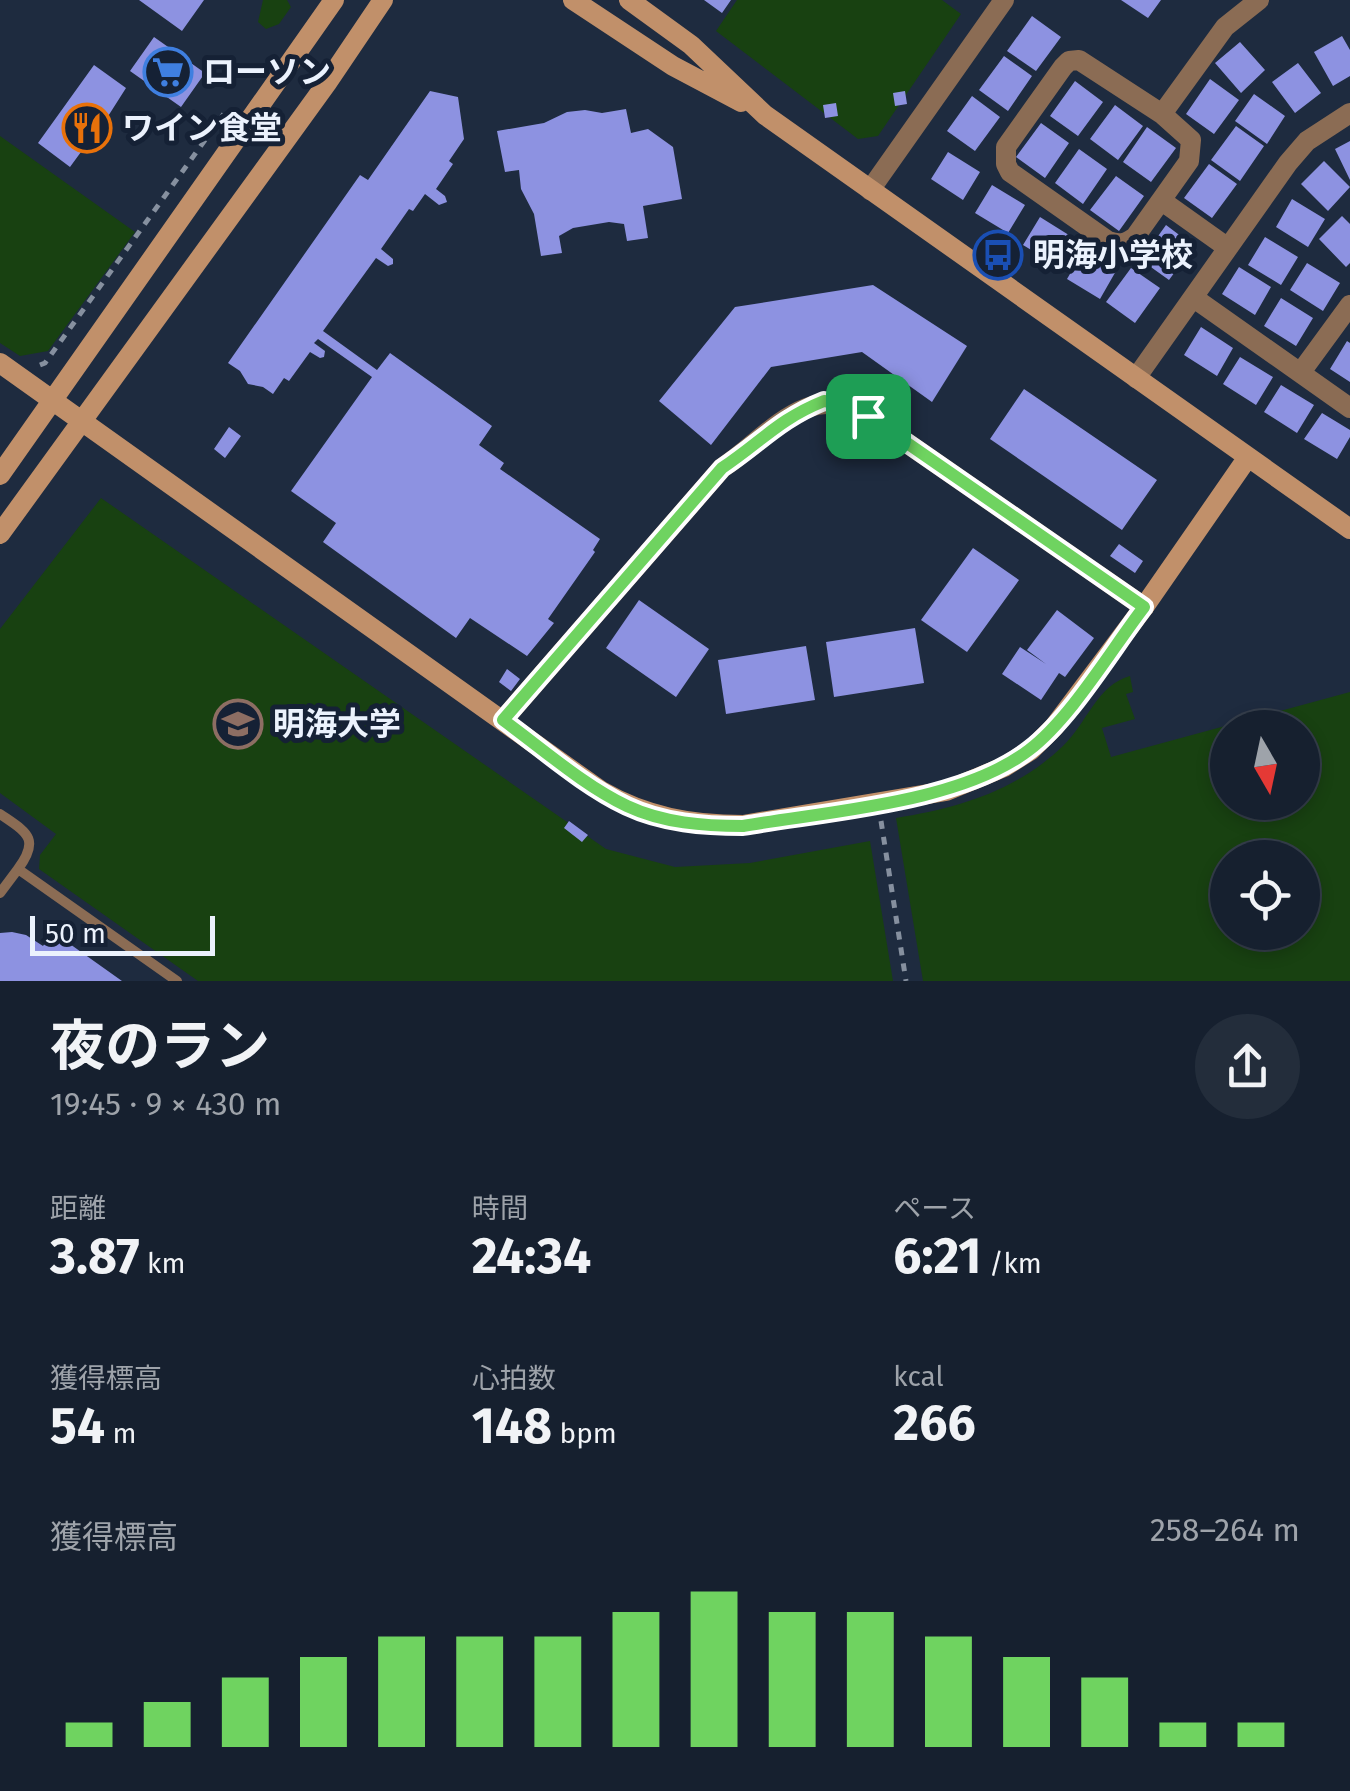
<!DOCTYPE html>
<html lang="ja">
<meta charset="utf-8">
<style>
:root{--surface:#16202f;--page:#232d3b;--text:#f1f3f6;--muted:#9ea3aa;--line:#353e4b;--accent:#6fd360}
body{margin:0;font-family:"Fira Sans","Noto Sans JP",sans-serif;background:var(--page);color:var(--text);height:100vh;display:flex;flex-direction:column;font-size:38px;white-space:nowrap}
*{box-sizing:border-box;margin:0}
p{font-size:32px;color:var(--muted)}
.icon{flex:none;width:55px;height:55px;fill:none;stroke:currentColor;stroke-width:2;stroke-linecap:round;stroke-linejoin:round}
.map{position:relative;height:981px;overflow:hidden}
.panel{display:flex;flex-direction:column;background:var(--surface);flex:1}
.panel>*{flex:none}
.needle{width:65px;rotate:171deg}
.fabs{position:absolute;left:1210px;top:710px;display:grid;gap:20px}
.fabs a{display:grid;place-items:center;width:110px;height:110px;border-radius:50%;background:var(--surface);box-shadow:0 5px 15px #0003,0 0 0 2px var(--line);font-size:50px}
.scale{position:absolute;left:30px;bottom:25px;width:185px;box-sizing:border-box;padding-left:10px;border:5px solid #ebf2fd;border-top:0;font-size:28px;line-height:35px;white-space:nowrap;color:#ebf2fd;-webkit-text-stroke:8px #152135;paint-order:stroke}
.pin{position:absolute;display:grid;place-items:center;width:85px;height:85px;color:#fff;margin:-42px;border-radius:20px;box-shadow:0 5px 15px #0006}
.round{display:grid;place-items:center;flex:none;width:105px;height:105px;border-radius:52px;background:var(--page)}
.summary{display:flex;align-items:center;justify-content:space-between;height:170px;padding:0 50px}
h1{font-size:55px;font-weight:700;line-height:75px}
.figures{display:grid;grid-template-columns:repeat(3,1fr);gap:15px;height:170px;padding:10px 50px}
.figures div{display:grid;align-content:center}
.figures b{font-size:50px;font-weight:700}
.figures small{font-size:28px;font-weight:400}
.figures p{font-size:28px}
.chart{height:280px;padding:20px 50px}
.chart p{display:flex;justify-content:space-between}
.chart svg{width:100%;height:180px;margin-top:10px;stroke:var(--accent);stroke-width:6}
.map>svg:first-child{display:block}
.green{fill:#184111;fill-rule:evenodd}
.building{fill:#8d92e1}
.lines{fill:none;stroke-linecap:round;stroke-linejoin:round}
.path{stroke:#86909f;stroke-width:5;stroke-dasharray:8 8;stroke-linecap:butt}
.lane{stroke:#8b6c54;stroke-width:10}
.street{stroke:#8b6c54;stroke-width:20}
.secondary{stroke:#c1906a;stroke-width:20}
.route-casing{stroke:#fff;stroke-width:20}
.route{stroke:#6fd360;stroke-width:12}
.labels{text-anchor:middle;dominant-baseline:central;stroke-width:10;stroke-linejoin:round;paint-order:stroke}
.poi-label{font-size:32px;font-weight:bold;fill:#ebf2fd;stroke:#152135;text-anchor:start}
</style>
<div class="map">
<svg width="1350" height="981" viewBox="0 0 1350 981">
<rect width="100%" height="100%" fill="#1e2b3f"/>
<path class="green" d="M263 0H287L291 7 279 24 266 29 258 22Z
M737 0H942L961 14 878 136 858 139 716 31Z
M0 136 135 232 48 351 20 356 0 343Z
M101 498 606 849 675 867 750 863 870 841 893 981H198L39 869 40 855 56 834 0 793V629Z
M1130 676 1133 692 1126 694 1135 719 1102 728 1111 757 1350 692V981H923L896 818C959 808 1016 791 1063 746 1087 723 1097 685 1130 676ZM1228 728H1302V802H1228ZM1228 858H1302V932H1228Z"/>
<path class="building" d="M139 0H204L182 31Z
M704 0H731L722 13Z
M1121 0H1161L1148 18Z
M1032 16 1061 37 1036 71 1007 51Z
M1342 36 1350 50V76L1333 86 1314 52Z
M154 37 205 73 181 107 130 71Z
M1240 42 1265 70 1241 93 1215 63Z
M1004 56 1032 76 1008 111 979 90Z
M1298 63 1321 93 1295 113 1272 82Z
M94 65 126 88 91 143 89 141 70 167 38 143Z
M1210 79 1239 100 1214 134 1186 114Z
M1075 81 1103 102 1078 136 1050 116Z
M430 91 458 97 464 139 449 161 453 164 436 189 445 196 447 202 439 205 425 194 413 211 409 209 381 249 393 259V264L388 266 376 258 323 331 377 370 390 353 492 426 479 445 504 463 500 469 600 539 593 550 595 552 548 619 554 623 527 656 470 618 456 638 323 542 336 523 291 491 372 377 318 339 314 343 325 351 324 357 320 358 310 352 289 381 284 378 273 394 263 387 248 384 240 371 228 363 360 175 368 180Z
M905 91 907 104 895 106 893 93Z
M1254 94 1285 116 1267 144 1235 121Z
M972 96 1000 117 975 151 947 131Z
M836 103 838 116 825 118 823 105Z
M1115 105 1143 126 1118 160 1090 139Z
M626 109 631 133 648 129 673 147 682 199 643 206 648 238 627 241 624 224 609 222 573 228 559 236 562 253 541 256 534 214 521 189 519 170 505 172 497 131 544 123 567 112 585 110 602 113Z
M1041 123 1069 143 1045 178 1016 157Z
M1236 126 1264 146 1240 181 1211 160Z
M1147 127 1176 148 1151 182 1123 162Z
M1350 141V180L1335 149Z
M1079 149 1107 169 1083 204 1055 183Z
M948 152 980 172 963 200 931 179Z
M1324 161 1350 187 1328 211 1301 184Z
M1209 164 1237 184 1212 218 1184 198Z
M1116 176 1144 196 1119 231 1090 210Z
M992 185 1025 205 1008 233 975 213Z
M1292 199 1325 219 1308 247 1276 227Z
M1342 216 1350 224V263L1346 267 1319 239Z
M1040 217 1072 237 1056 265 1023 245Z
M1166 225 1194 246 1169 280 1141 260Z
M1265 237 1298 257 1281 285 1248 265Z
M1084 250 1116 271 1100 299 1067 279Z
M1307 263 1340 283 1323 311 1290 290Z
M1239 267 1271 287 1255 315 1222 294Z
M1131 268 1160 288 1135 323 1106 302Z
M873 285 967 346 932 402 862 352 771 367 711 445 659 401 735 307Z
M1281 298 1313 318 1296 346 1264 326Z
M1201 327 1233 348 1217 376 1184 355Z
M1347 341 1350 343V382L1330 369Z
M1240 357 1273 377 1256 405 1223 384Z
M1281 385 1314 405 1297 433 1264 412Z
M1024 389 1157 480 1122 530 990 439Z
M1322 413 1350 430V437L1337 459 1304 439Z
M229 427 241 436 225 458 214 449Z
M1119 544 1143 561 1135 573 1110 556Z
M973 548 1019 580 967 652 921 620Z
M639 600 709 649 676 697 606 648Z
M1057 610 1094 638 1065 677 1059 673 1041 700 1002 674 1020 647 1046 664 1027 650Z
M915 628 924 683 834 697 826 642Z
M806 646 815 700 726 714 718 660Z
M507 669 520 679 511 691 499 682Z
M569 821 588 835 582 842 564 828Z
M12 932 26 935 43 946 53 932 122 981H0V933Z"/>
<g class="lines">
<path class="path" d="M40 365 45 363 228 108
M881 821 906 981"/>
<path class="lane" d="M0 814C26 832 41 838 18 869L177 981
M0 893 18 869"/>
<path class="street" d="M1079 60 1162 114 1191 140 1189 161 1135 237C1126 244 1119 245 1108 241L1010 172 1006 164V147L1063 67 1069 61Z
M1162 114 1225 27 1259 0
M870 190 1004 0
M1162 201 1228 248
M1194 298 1350 408
M1301 372 1350 305
M1136 378 1288 163 1307 141 1350 113
M503 720 722 468C769 437 807 378 868 416L1144 607"/>
<path class="secondary" d="M573 0 673 66 741 102
M629 0 691 45 765 115 1350 529
M0 363 601 791C646 817 691 825 743 825L946 791 1004 767 1031 750 1054 727 1144 607 1248 457
M0 475 334 0
M0 534 327 83 383 0"/>
</g>
<g class="lines">
<g class="route-casing">
<path id="route" d="M824 401 849 405 868 416 1144 607C1111 650 1071 718 1029 750 960 803 829 811 743 826 704 826 663 823 627 806 583 785 543 749 503 720L722 468C761 442 779 419 824 401Z"/>
</g>
<use href="#route" class="route"/>
</g>
<defs>
<g id="supermarket-ring" transform="scale(2.5)"><circle r="9.5" fill="#152135" stroke="#3f7fe0" stroke-width="1.5"/><path d="M-6-5.5h2.5l.6 2H6L4.5 2H-2.5L-4.4-4H-6ZM-1.5 3.2a1.3 1.3 0 1 0 .1 0ZM3 3.2a1.3 1.3 0 1 0 .1 0Z" fill="#3f7fe0"/></g>
<g id="restaurant-ring" transform="scale(2.5)"><circle r="9.5" fill="#152135" stroke="#e8710a" stroke-width="1.5"/><path d="M-5-6h1v4h1v-4h1v4h1v-4h1v5L-1.5 .5V6h-2V.5L-5-1ZM5-6V6H3V1.5H1.5Q1.5-4 5-6Z" fill="#e8710a"/></g>
<g id="bus-ring" transform="scale(2.5)"><circle r="9.5" fill="#152135" stroke="#1a4fb4" stroke-width="1.5"/><path d="M-5-6H5V4H4V6H2V4H-2V6H-4V4H-5ZM-3.5-4V0h7V-4ZM-3.5 1.2v1.5H-2V1.2ZM2 1.2v1.5H3.5V1.2Z" fill="#1a4fb4"/></g>
<g id="university-ring" transform="scale(2.5)"><circle r="9.5" fill="#152135" stroke="#8d6e63" stroke-width="1.5"/><path d="M0-5L7-2L0 1L-7-2ZM-4 1L0 2.5L4 1V4Q0 6-4 4Z" fill="#8d6e63"/></g>
</defs>
<g fill-rule="evenodd">
<use href="#supermarket-ring" x="168" y="72"/>
<use href="#restaurant-ring" x="87" y="128"/>
<use href="#bus-ring" x="998" y="255"/>
<use href="#university-ring" x="238" y="724"/>
</g>
<g class="labels">
<g class="poi-label">
<text x="203" y="72">ローソン</text>
<text x="122" y="128">ワイン食堂</text>
<text x="1033" y="255">明海小学校</text>
<text x="273" y="724">明海大学</text>
</g>
</g>
</svg>
<div class="fabs">
<a><svg class="needle" viewBox="-14 -14 28 28"><path d="M0-13l5 13h-10z" fill="#e53935"/><path d="M0 13l5-13h-10z" fill="#9ea3aa"/></svg></a>
<a><svg class="icon" aria-label="locate" viewBox="0 0 24 24"><circle cx="12" cy="12" r="6"/><path d="M12 2v4M12 18v4M2 12h4M18 12h4"/></svg></a>
</div>
<div class="scale">50 m</div>
<div class="pin" style="left:868px;top:416px;background:#1e9e55"><svg class="icon" aria-label="arrive" viewBox="0 0 24 24"><path d="M6 21V4h12l-3 4 3 4H6"/></svg></div>
</div>
<section class="panel">
<div class="summary"><div><h1>夜のラン</h1><p>19:45 · 9 × 430 m</p></div><a class="round"><svg class="icon" aria-label="share" viewBox="0 0 24 24"><path d="M12 15V3M7 8l5-5 5 5M5 13v7h14v-7"/></svg></a></div>
<div class="figures">
<div><p>距離</p><b>3.87<small> km</small></b></div>
<div><p>時間</p><b>24:34</b></div>
<div><p>ペース</p><b>6:21<small> /km</small></b></div>
</div>
<div class="figures">
<div><p>獲得標高</p><b>54<small> m</small></b></div>
<div><p>心拍数</p><b>148<small> bpm</small></b></div>
<div><p>kcal</p><b>266</b></div>
</div>
<div class="chart"><p><span>獲得標高</span>258–264 m</p>
<svg viewBox="0 0 160 44" preserveAspectRatio="none"><path d="M5 44V38M15 44V33M25 44V27M35 44V22M45 44V17M55 44V17M65 44V17M75 44V11M85 44V6M95 44V11M105 44V11M115 44V17M125 44V22M135 44V27M145 44V38M155 44V38"/></svg>
</div>
</section>
